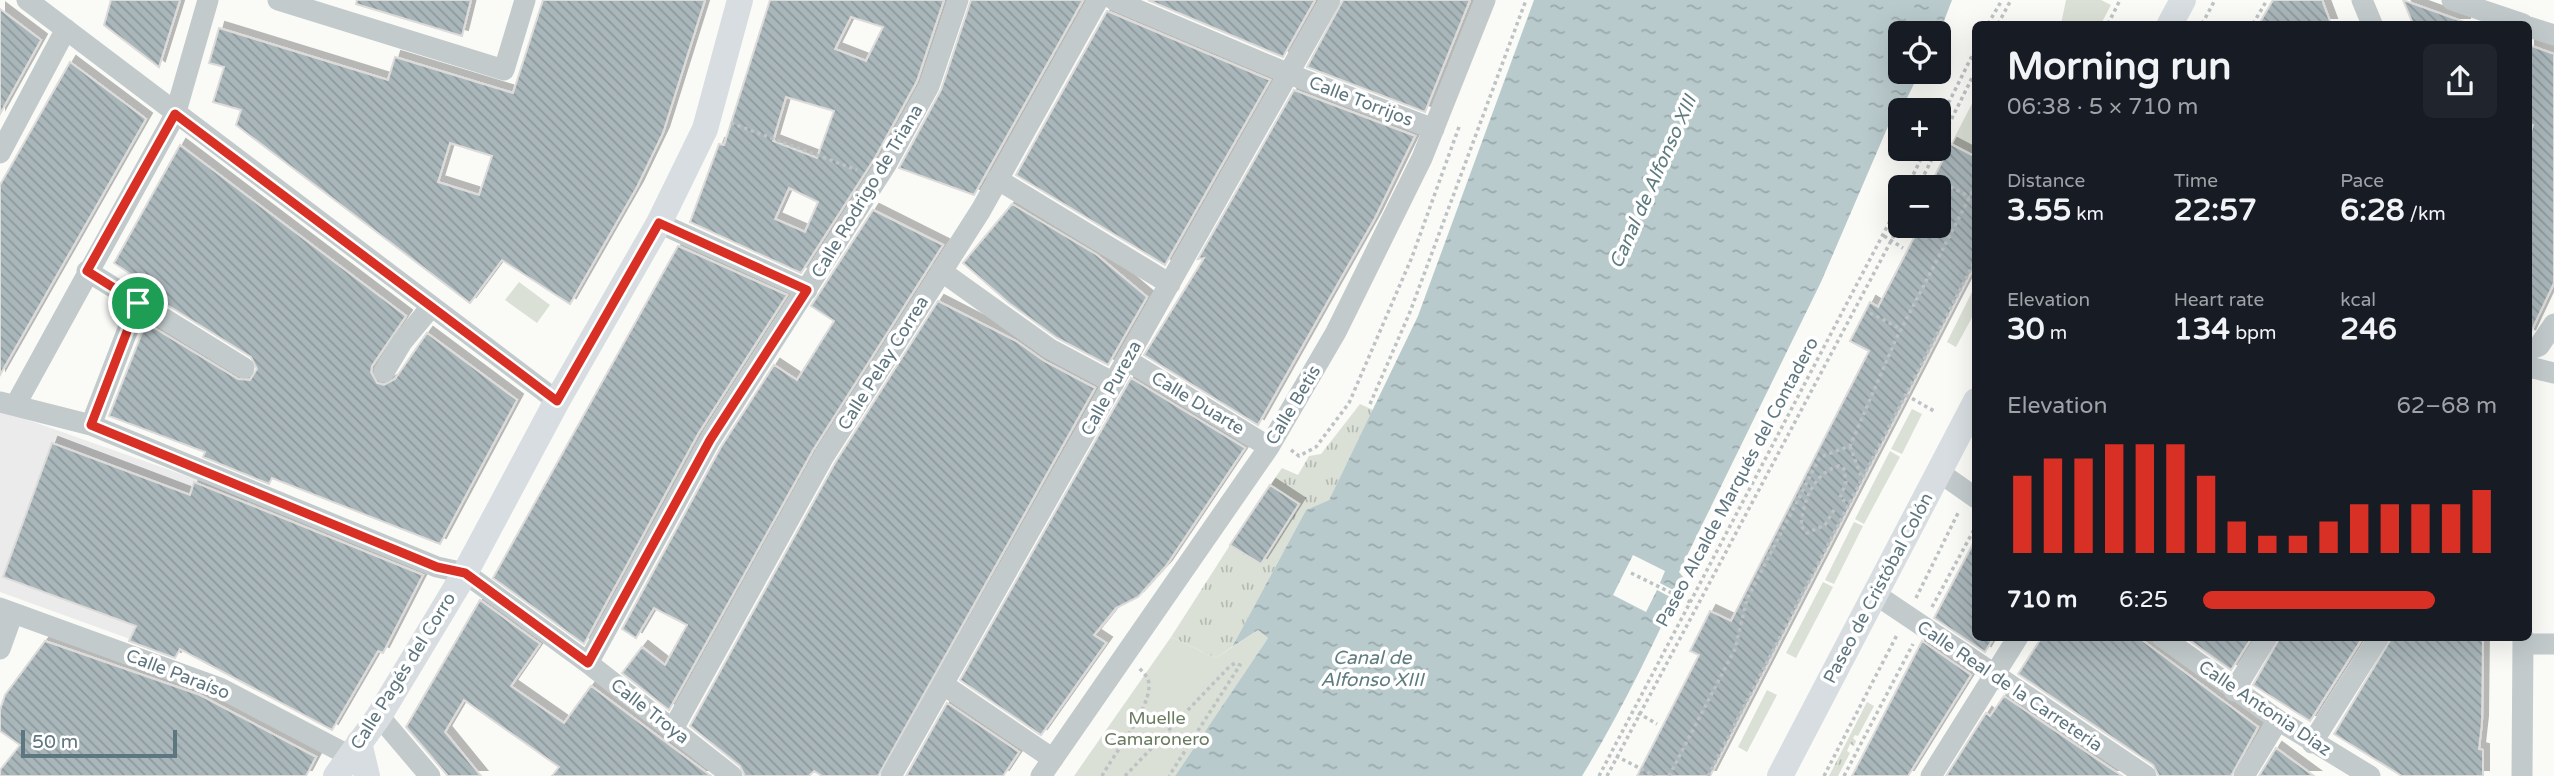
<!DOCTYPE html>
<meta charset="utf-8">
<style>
:root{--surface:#171b24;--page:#20242c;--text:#f1f3f6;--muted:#9ea1a6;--accent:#d93025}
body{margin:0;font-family:"Varela Round",sans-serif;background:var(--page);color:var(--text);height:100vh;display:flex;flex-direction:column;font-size:26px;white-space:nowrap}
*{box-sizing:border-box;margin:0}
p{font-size:23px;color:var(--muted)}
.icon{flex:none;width:38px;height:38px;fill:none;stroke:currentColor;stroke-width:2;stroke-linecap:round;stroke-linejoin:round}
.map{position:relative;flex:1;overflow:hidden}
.drawer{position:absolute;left:1972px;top:21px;width:560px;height:620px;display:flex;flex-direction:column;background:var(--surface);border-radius:10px;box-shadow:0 7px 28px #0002}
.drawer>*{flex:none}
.buttons{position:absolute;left:1888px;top:21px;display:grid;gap:14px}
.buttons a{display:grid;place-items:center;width:63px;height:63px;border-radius:10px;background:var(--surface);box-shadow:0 7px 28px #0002;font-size:35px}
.scale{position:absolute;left:21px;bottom:18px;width:156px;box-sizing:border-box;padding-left:7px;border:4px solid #5e767f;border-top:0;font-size:19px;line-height:24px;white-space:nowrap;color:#5e767f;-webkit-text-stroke:5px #fff;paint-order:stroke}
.pin{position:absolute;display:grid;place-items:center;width:60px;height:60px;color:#fff;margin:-30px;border:4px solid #fff;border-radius:50%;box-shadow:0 2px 7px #0007}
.round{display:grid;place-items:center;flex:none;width:74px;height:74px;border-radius:10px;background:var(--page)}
.summary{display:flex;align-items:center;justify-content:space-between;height:119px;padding:0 35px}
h1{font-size:38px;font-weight:800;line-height:52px}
.figures{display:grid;grid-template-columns:repeat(3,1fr);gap:10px;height:119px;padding:7px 35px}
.figures div{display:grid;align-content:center}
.figures b{font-size:30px;font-weight:800}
.figures small{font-size:19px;font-weight:400}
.figures p{font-size:19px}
.chart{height:196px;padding:14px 35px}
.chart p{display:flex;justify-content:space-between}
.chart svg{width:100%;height:126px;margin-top:7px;stroke:var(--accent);stroke-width:6}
ul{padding:0 35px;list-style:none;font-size:23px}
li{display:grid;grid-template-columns:112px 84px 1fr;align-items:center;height:52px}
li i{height:18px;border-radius:9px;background:var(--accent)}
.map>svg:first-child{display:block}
.built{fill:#ebebeb}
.grass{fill:url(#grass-tufts)}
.green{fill:#dbe0d6}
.water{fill:url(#water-ripples)}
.pier{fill:#fafaf7}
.building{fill:url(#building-back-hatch);stroke:#dcdbda;stroke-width:2;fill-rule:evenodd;filter:url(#shadow)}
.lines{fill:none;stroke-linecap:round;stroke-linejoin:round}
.path{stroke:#bdc2c4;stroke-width:3.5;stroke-dasharray:3.5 3.5;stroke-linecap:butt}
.minor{stroke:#c2cacc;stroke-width:21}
.major{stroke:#d7dde0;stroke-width:26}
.route-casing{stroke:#fff;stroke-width:14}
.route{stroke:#d93025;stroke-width:9}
.labels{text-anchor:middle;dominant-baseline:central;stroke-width:7;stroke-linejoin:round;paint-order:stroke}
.street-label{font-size:18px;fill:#5e767f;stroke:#fff}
.park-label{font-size:18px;fill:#6b7b62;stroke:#fff}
.water-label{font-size:19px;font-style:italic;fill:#5e7b7e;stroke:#fff}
</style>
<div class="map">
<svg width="2554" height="776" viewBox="0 0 2554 776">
<defs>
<pattern id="grass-tufts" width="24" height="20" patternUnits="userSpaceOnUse" patternTransform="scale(1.75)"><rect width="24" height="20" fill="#dbe0d6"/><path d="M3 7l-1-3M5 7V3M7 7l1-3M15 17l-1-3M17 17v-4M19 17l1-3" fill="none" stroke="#b5bab3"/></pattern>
<pattern id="water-ripples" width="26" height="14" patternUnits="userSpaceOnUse" patternTransform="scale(1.75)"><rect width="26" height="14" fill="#b9cacc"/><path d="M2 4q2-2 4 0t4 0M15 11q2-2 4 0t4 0" fill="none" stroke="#9aa9ab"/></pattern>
<pattern id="building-back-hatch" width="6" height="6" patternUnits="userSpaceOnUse" patternTransform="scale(1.75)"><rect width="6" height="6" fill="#a9b6ba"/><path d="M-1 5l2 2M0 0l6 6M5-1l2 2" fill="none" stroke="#8d999c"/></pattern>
<filter id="shadow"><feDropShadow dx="6" dy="-6" stdDeviation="0" flood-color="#0004"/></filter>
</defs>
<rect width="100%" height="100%" fill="#fafaf7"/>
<path class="built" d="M0 410 195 479 249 499 216 561 139 618 130 639 0 592Z"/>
<path class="grass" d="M1360 404 1373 410 1329 500 1306 510 1232 647 1216 658 1171 637 1230 545 1261 564 1299 504 1270 485 1282 468 1298 475 1309 456 1321 454Z
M1867 702 1874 706 1858 736 1855 735 1853 738 1856 741 1854 746 1850 744 1847 751 1850 753 1838 776H1829Z"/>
<path class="green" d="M2066 0H2101L2111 5 2101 24H2061Z
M1976 96V157L1951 144Z
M519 282 550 305 537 323 505 300Z
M1976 284V310L1956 347 1947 342Z
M1912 409 1922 414 1902 454 1891 449Z
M1890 451 1900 457 1864 524 1855 519Z
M1854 522 1863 526 1834 584 1825 580Z
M1823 582 1833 587 1796 658 1786 653Z
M1258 630 1268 638 1175 776H1074L1171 637 1216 658Z
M1767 690 1777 695 1747 752 1738 747Z"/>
<path class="water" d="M1534 0H1952L1939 34 1900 33V72H1920L1896 120 1889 124 1821 282 1679 572 1684 578C1653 645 1621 712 1582 776H1175L1268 638 1258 630 1232 647 1306 510 1329 500 1418 316Z"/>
<path class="pier" d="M1633 555 1665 571 1660 583 1677 592 1674 599 1657 590 1646 612 1613 595Z"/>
<path class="building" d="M111 0H180L159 67 104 25Z
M357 0H471L462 36 356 4Z
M543 0H705L663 133 637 187 570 304 502 260 470 303 236 125 241 110 213 102 224 67 209 63 219 28 388 80 395 57 513 93ZM450 143 492 156 479 195 438 182Z
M770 0H944L917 81 876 156 801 273 690 222 719 144 724 145ZM851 17 883 27 866 61 835 49ZM786 97 834 111 817 158 773 141ZM789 188 818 202 805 232 775 219Z
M971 0H1083L974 195 899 168 941 90Z
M1148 0H1315L1283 57Z
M1343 0H1470L1425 112 1307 67Z
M2273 0H2322L2331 24H2259Z
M2403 0 2464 22V24H2413Z
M0 9 41 40 0 114Z
M1107 11 1270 80 1165 265 1016 175Z
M2529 45 2554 54V283L2529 336V138L2533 125 2529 124Z
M70 62 146 119 0 375V185Z
M1294 90 1415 136 1375 218 1258 425 1144 355 1204 258 1198 259Z
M1951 144 1976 157V263L1710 776H1637L1699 655 1690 651 1710 611 1731 621 1869 351 1850 341 1870 302 1878 307 1920 226H1939V187L1930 185Z
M180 145 406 316 372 366 371 372 377 383 384 385 395 379 427 333 517 400 440 544 272 478 269 484 203 457 205 452 109 416 146 323 238 379 250 380 257 369 251 357 156 298 159 293 114 263Z
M1012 204 1097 255 1147 297 1108 365 1057 338 1009 303 963 263Z
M873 210 943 245 813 450 669 710 622 673 642 647 665 665 687 625 654 608 636 638 622 629 721 447 774 365 797 380 834 321 811 306Z
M678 246 787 295 698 434 584 644 493 578Z
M938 301 1016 341 1044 361 1095 388 878 776H822L814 771 809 776H745L740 766 690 726 835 463Z
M1131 378 1245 448 1166 566 1138 597 1116 608 1094 635 1106 643 1041 735 960 680Z
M52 443 190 495 194 482 423 575 383 653 378 651 332 730 180 649 175 658 129 641 136 626 3 577Z
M1270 485 1299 504 1261 564 1230 545Z
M1976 538V637H1994L1985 652 1934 618Z
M480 600 540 644 511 686 564 723 591 686 711 776H552L559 767 464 700 445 732 481 776H448L406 727Z
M2042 637H2138L2258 727 2231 776H2159L2153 765 2018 674Z
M2185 637H2252L2231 670Z
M2280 637H2363L2310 721 2253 685Z
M2392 637H2483L2482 722 2479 749 2483 750V776H2402L2334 734Z
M45 641 200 695 316 757 306 776H0V770L20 745 0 731V710L5 695Z
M1922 641 1971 675 1908 776H1852Z
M2004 696 2122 776H1946L1986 713 1990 716Z
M947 703 1019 752 1003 776H906Z
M2276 748 2314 776H2259Z"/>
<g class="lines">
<path class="path" d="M1988 24 2002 0
M1998 24 2011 0
M2108 24 2120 0
M2202 24 2215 0
M2253 24 2267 0
M1939 122 1976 48
M731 123 857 170
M1939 144 1976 70
M1938 180 1970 197
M1907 187 1926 149
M1918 187 1937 149
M1884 236 1903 248
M1870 313 1901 329
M1906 395 1934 411
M1370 404 1410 312 1526 0
M1850 446 1861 476
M1291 450 1299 456 1316 447 1349 403 1412 257 1459 127
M1834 510 1825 525 1807 533 1801 526C1803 502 1813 473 1839 466L1844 469 1846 482 1840 498 1849 504
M1631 573 1690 602
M1916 598 1959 511
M1932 607 1976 526
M1638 713 1657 724
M1616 756 1655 776
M1102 776C1114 754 1148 711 1149 687 1150 679 1144 673 1139 668
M1125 776 1229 667 1235 663 1240 665 1169 776
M1599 776 1900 202
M1607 776 1900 224
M1669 776 1735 649 1747 599 1820 457 1850 446 1896 339 1976 185
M1708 776 1976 259
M1824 776 1898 633
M1844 776 1913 644"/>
<path class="minor" d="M27 0 557 401
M278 0 504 70 525 0
M1114 0 1289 74 1434 129
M2362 0 2372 24
M2452 0 2523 24
M2529 27 2554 35
M0 153 66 29
M997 179 1170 284
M659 223 807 290
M87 271 244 368
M941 271 1050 349 1114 383
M2529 350 2539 346 2554 324
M1127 360 1269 447
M2529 367 2554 373
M384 372 402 342 431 307
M0 402 91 425 437 567 465 573 588 663 732 776
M16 404 175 115 208 0
M91 425 138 303
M1939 472 1976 498
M1875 594 2146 776
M0 608 220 688 350 756
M2162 637 2278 720 2370 776
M2523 644H2554
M0 649 13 613
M588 663 710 440 887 163 929 86 958 0
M944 685 1053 759
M2234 691 2267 637
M379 716 430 776
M673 729 824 456 981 210 1098 0
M2312 743 2379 637
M891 776 1330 0
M1041 776 1269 447 1336 332 1422 158 1485 0
M1931 776 2018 637
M2244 776 2278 720
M2522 776 2523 637"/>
<path class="major" d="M2170 24 2183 0
M359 743 367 776
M336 776 379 716 465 573 557 401 659 223 705 129 740 0
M1780 776 1976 401"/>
</g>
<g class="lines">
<g class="route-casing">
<path id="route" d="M175 114 557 401 659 223 807 290 710 440 588 663 465 573 437 567 91 425 138 303 87 271Z"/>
</g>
<use href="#route" class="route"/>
</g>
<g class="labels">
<g class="street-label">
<text transform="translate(1361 101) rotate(21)">Calle Torrijos</text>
<text transform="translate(867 191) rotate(-59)">Calle Rodrigo de Triana</text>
<text transform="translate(883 363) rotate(-58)">Calle Pelay Correa</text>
<text transform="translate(1111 388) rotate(-61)">Calle Pureza</text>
<text transform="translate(1198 403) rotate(31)">Calle Duarte</text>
<text transform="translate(1293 405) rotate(-59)">Calle Betis</text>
<text transform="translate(1737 482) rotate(-62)">Paseo Alcalde Marqués del Contadero</text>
<text transform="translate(1878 588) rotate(-62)">Paseo de Cristóbal Colón</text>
<text transform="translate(403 671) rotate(-58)">Calle Pagés del Corro</text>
<text transform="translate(178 674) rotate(21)">Calle Paraíso</text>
<text transform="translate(2010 686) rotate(34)">Calle Real de la Carretería</text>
<text transform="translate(2265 708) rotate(34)">Calle Antonia Díaz</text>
<text transform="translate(650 711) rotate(38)">Calle Troya</text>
</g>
<g class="park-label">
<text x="1157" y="718">Muelle<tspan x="1157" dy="21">Camaronero</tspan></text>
</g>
<g class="water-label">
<text transform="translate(1653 182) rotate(-66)">Canal de Alfonso XIII</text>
<text x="1372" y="658">Canal de<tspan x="1372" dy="22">Alfonso XIII</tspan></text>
</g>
</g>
</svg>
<div class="buttons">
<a><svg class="icon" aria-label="locate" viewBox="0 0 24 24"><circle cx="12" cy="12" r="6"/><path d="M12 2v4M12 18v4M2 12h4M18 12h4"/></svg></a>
<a>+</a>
<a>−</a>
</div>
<div class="scale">50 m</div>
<div class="pin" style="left:138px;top:303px;background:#1e9e55"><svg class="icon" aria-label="arrive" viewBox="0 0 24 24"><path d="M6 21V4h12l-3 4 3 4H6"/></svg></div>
<section class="drawer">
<div class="summary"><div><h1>Morning run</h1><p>06:38 · 5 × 710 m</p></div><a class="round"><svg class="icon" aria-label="share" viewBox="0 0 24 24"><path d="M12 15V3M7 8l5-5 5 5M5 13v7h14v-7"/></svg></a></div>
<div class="figures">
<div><p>Distance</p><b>3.55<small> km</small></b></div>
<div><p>Time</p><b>22:57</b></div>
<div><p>Pace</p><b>6:28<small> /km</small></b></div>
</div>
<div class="figures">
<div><p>Elevation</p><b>30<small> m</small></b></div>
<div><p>Heart rate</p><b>134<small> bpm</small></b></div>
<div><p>kcal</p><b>246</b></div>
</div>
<div class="chart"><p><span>Elevation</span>62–68 m</p>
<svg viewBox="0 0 160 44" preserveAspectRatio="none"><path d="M5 44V17M15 44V11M25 44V11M35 44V6M45 44V6M55 44V6M65 44V17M75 44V33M85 44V38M95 44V38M105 44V33M115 44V27M125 44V27M135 44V27M145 44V27M155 44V22"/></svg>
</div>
<ul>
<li><b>710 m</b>6:25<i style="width:79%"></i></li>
</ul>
</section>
</div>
